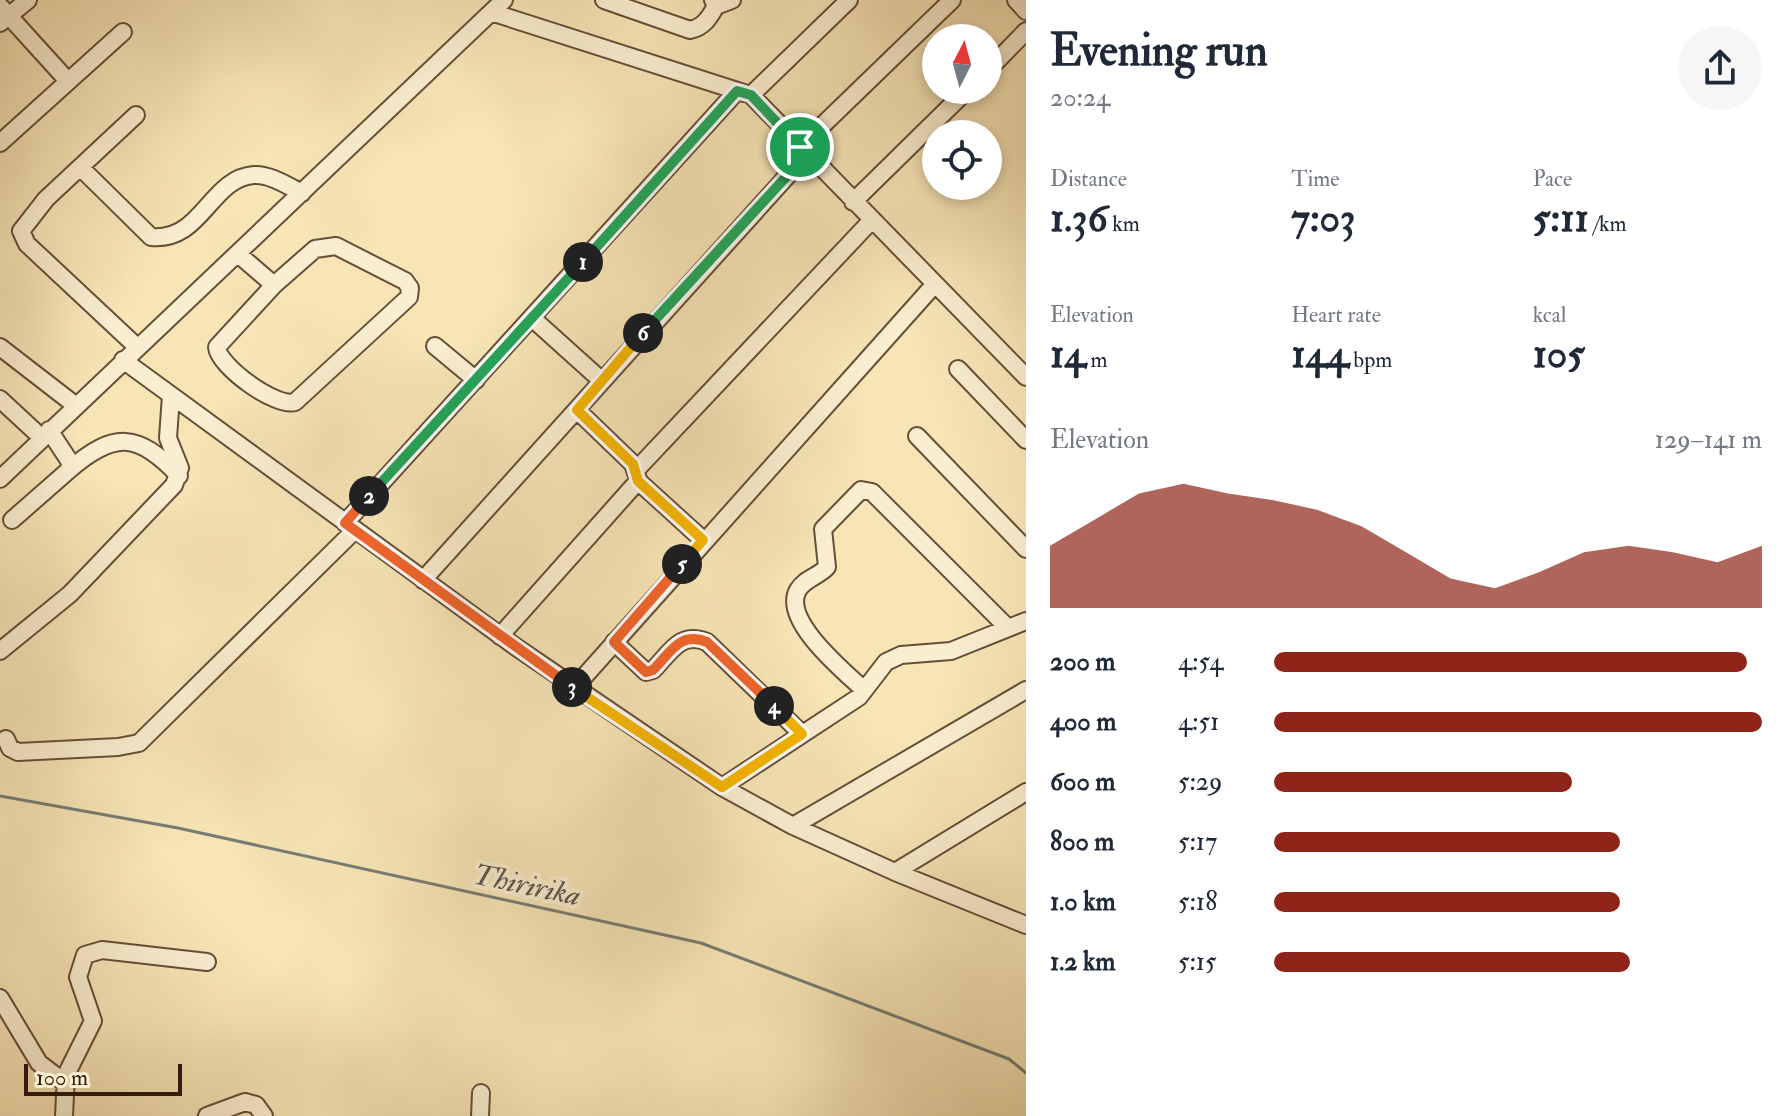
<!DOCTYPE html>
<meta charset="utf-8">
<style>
:root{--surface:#fff;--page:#f6f6f7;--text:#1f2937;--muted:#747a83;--accent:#8f2418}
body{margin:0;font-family:"IM FELL Double Pica",serif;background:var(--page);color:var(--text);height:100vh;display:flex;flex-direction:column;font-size:30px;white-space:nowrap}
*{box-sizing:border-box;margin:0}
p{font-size:26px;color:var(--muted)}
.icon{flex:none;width:44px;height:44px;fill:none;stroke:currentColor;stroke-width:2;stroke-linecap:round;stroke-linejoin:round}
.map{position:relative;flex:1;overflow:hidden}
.side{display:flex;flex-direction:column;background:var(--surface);width:760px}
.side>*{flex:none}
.needle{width:52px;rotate:6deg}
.tools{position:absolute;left:922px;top:24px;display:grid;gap:16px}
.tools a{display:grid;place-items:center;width:80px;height:80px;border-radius:50%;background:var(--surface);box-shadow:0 4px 12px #0003;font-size:40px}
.scale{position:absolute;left:24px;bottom:20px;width:158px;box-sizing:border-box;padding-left:8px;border:4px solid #361b0e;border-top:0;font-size:22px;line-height:28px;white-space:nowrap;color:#361b0e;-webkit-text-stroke:6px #faeed0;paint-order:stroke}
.pin{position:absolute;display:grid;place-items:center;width:68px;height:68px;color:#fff;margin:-34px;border:4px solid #fff;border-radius:50%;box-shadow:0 2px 8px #0007}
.km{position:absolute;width:40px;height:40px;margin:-20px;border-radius:50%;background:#222;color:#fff;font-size:22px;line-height:40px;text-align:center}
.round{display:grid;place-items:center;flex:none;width:84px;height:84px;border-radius:42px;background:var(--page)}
.headline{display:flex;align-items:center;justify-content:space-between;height:136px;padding:0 24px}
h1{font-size:44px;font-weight:800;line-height:60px}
.figures{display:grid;grid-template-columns:repeat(3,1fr);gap:12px;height:136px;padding:8px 24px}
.figures div{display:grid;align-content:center}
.figures b{font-size:40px;font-weight:800}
.figures small{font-size:22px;font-weight:400}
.figures p{font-size:22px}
.chart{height:224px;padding:16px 24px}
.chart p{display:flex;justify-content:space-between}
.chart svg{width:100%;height:144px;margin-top:8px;fill:var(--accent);opacity:.7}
ul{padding:0 24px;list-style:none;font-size:26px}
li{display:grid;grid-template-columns:128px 96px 1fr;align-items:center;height:60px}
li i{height:20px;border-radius:10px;background:var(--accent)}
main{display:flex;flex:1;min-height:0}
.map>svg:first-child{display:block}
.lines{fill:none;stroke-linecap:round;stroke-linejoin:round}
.stream{stroke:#777c75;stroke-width:3}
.minor-casing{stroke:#664e38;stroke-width:20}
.minor{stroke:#faeed0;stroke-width:16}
.split-1-casing{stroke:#fff;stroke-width:16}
.split-2-casing{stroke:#fff;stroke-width:16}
.split-3-casing{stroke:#fff;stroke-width:16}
.split-4-casing{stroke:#fff;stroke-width:16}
.split-5-casing{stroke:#fff;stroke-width:16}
.split-6-casing{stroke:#fff;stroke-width:16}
.split-7-casing{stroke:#fff;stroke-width:16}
.split-1{stroke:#22a559;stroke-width:10}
.split-2{stroke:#22a559;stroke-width:10}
.split-3{stroke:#f0652b;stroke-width:10}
.split-4{stroke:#f5b400;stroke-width:10}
.split-5{stroke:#f0652b;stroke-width:10}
.split-6{stroke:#f5b400;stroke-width:10}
.split-7{stroke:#22a559;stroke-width:10}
.labels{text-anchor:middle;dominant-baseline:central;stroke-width:8;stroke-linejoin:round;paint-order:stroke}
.water-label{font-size:30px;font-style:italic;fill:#5c534a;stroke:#faeed0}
</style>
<main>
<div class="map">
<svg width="1026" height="1116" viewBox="0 0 1026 1116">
<rect width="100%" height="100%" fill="#f7e5b6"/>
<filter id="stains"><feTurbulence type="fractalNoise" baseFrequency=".0025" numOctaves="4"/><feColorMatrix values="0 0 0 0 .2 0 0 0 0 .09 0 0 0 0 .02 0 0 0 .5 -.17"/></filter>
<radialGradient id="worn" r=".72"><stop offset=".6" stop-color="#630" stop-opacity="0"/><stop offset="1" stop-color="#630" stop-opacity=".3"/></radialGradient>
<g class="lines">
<path class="stream" d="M0 796 178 828 701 943 1009 1059 1026 1073"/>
<g class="minor-casing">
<path id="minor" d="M604 0 690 30C704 27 709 18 716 6L713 0
M849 0 751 95 1026 377
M1016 0 1026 11
M0 6 67 80
M716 6 732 0
M494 13 744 93
M0 23 28 0
M988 70 1026 31
M0 143 123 32
M800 147 952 0
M81 168 151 237C202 242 210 178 254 175 270 174 288 186 302 193
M853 202 967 90
M336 246 405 281 410 288 409 297 295 402C276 408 218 366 217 347L274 285 315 249Z
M238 254 274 285
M532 318 602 381
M136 346 27 244 21 231 46 199 136 115
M435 346 476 380
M0 347 75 405
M123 360 516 647 722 787 793 826 895 872 1026 925
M958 369 1026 440
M0 399 42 438
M577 410 633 464 638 479
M917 436 1026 549
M637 469 871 221
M69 470C114 431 138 432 179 476
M0 479 504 0
M12 520 69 470 70 462 49 430
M345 523 737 91
M423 580 807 154
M500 636 638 481 703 540
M614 642 646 672 653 670C671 652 680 631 707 642L802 734
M0 651 70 594 174 485 180 468 168 438 171 395
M574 688 934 285
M864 690C844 671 781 620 798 590 805 578 818 577 827 567L823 529 861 490 872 492 1006 626
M6 739 10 748 18 752 118 747 139 743 355 530
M722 787 859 697 886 662 901 655 951 651 1026 621
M793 826 1026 690
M895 872 1026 792
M0 998 39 1063 64 1082
M64 1116 66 1075 93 1021 78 977 85 955 102 950 207 962
M207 1116 245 1102 256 1105 264 1116
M480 1116 481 1093"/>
</g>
<use href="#minor" class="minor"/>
</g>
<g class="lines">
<g class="split-1-casing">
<path id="split-1" d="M583 262 737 91 751 95 800 147"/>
</g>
<g class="split-2-casing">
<path id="split-2" d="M369 496 583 262"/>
</g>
<g class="split-3-casing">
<path id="split-3" d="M369 496 345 523 572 687"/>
</g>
<g class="split-4-casing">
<path id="split-4" d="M572 687 722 787 802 734 774 706"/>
</g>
<g class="split-5-casing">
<path id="split-5" d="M682 564 614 642 646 672 653 670C671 652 680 631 707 642L774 706"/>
</g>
<g class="split-6-casing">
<path id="split-6" d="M643 333 577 410 633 464 638 481 703 540 682 564"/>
</g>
<g class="split-7-casing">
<path id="split-7" d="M643 333 807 154 800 147"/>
</g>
<use href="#split-1" class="split-1"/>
<use href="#split-2" class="split-2"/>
<use href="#split-3" class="split-3"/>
<use href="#split-4" class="split-4"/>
<use href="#split-5" class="split-5"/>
<use href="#split-6" class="split-6"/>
<use href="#split-7" class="split-7"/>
</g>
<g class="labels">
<g class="water-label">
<text transform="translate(527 885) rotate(12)">Thiririka</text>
</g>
</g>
<rect width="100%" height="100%" filter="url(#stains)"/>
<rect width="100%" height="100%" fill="url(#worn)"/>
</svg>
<div class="tools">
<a><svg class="needle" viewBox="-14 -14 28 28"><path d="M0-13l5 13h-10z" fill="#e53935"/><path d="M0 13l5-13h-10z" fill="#747a83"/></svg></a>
<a><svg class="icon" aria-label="locate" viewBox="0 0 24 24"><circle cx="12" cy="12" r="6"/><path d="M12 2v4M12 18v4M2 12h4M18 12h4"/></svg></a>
</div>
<div class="scale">100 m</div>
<div class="pin" style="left:800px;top:147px;background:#1e9e55"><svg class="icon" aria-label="arrive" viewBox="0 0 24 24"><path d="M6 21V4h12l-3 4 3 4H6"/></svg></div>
<b class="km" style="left:583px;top:262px">1</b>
<b class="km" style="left:369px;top:496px">2</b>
<b class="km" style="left:572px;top:687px">3</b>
<b class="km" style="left:774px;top:706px">4</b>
<b class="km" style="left:682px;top:564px">5</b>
<b class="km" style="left:643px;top:333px">6</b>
</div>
<section class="side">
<div class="headline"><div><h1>Evening run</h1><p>20:24</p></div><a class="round"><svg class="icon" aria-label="share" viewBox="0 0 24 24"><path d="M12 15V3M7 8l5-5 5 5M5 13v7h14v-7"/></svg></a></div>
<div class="figures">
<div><p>Distance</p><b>1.36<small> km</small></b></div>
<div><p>Time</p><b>7:03</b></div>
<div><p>Pace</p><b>5:11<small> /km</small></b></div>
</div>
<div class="figures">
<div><p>Elevation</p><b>14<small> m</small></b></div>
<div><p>Heart rate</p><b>144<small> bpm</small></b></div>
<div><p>kcal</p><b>105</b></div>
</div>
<div class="chart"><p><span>Elevation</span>129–141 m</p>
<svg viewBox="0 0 160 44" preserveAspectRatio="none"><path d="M0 44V25L10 17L20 9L30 6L40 9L50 11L60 14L70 19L80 27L90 35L100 38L110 33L120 27L130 25L140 27L150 30L160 25V44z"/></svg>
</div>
<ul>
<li><b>200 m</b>4:54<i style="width:97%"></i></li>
<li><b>400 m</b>4:51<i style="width:100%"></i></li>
<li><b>600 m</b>5:29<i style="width:61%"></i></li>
<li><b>800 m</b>5:17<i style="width:71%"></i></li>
<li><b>1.0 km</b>5:18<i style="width:71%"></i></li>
<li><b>1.2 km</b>5:15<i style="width:73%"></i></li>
</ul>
</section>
</main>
